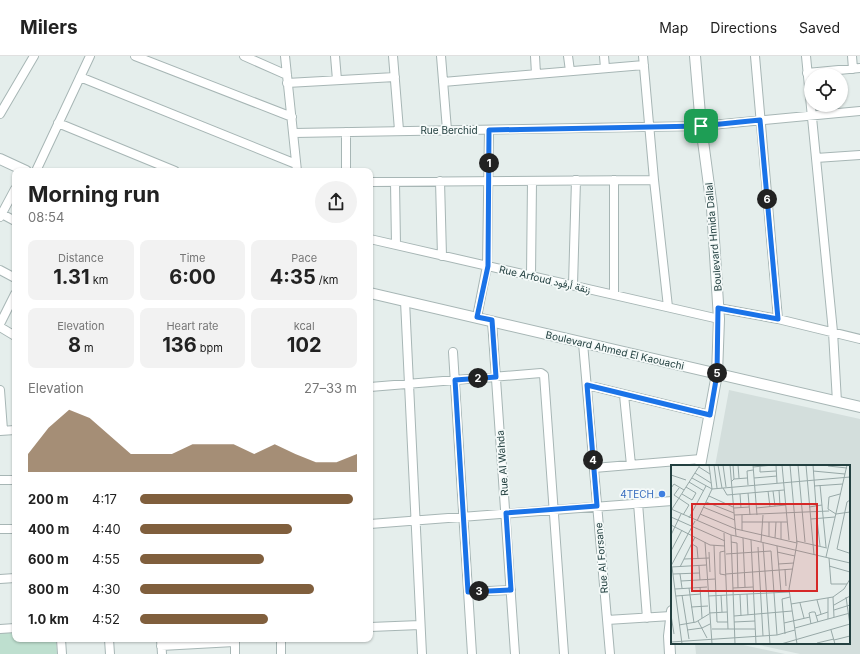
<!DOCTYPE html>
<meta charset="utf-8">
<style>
:root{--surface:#fff;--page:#f2f2f2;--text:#222;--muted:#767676;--line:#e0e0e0;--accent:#805f3d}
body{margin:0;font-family:Inter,Vazirmatn,sans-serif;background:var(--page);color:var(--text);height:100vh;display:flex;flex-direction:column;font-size:15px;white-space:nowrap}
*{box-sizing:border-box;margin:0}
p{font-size:13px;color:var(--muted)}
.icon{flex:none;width:22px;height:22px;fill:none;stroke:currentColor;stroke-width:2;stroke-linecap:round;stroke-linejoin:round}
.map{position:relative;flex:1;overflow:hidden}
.drawer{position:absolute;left:12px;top:112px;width:361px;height:474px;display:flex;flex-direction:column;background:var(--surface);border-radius:8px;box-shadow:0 1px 3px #0004}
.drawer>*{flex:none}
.controls{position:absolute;left:804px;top:12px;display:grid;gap:8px}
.controls a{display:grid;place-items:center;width:44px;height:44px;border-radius:50%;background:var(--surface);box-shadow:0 1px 3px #0004;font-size:20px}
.pin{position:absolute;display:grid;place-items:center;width:34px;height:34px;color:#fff;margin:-17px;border-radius:8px;box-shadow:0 2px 6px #0006}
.km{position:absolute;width:20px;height:20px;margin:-10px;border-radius:50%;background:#222;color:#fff;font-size:11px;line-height:20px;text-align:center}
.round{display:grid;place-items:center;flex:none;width:42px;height:42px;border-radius:21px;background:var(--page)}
.head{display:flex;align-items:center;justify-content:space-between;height:68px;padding:0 16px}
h1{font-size:22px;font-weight:700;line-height:30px}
.metrics{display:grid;grid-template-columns:repeat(3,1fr);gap:6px;height:68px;padding:4px 16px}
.metrics div{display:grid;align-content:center;border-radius:8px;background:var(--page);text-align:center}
.metrics b{font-size:20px;font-weight:700}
.metrics small{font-size:11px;font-weight:400}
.metrics p{font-size:11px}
.chart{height:112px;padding:8px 16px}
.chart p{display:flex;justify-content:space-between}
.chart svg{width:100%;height:72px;margin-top:4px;fill:var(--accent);opacity:.7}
ul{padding:0 16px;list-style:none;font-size:13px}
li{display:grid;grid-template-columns:64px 48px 1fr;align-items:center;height:30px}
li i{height:10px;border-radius:5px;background:var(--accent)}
header{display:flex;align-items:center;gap:24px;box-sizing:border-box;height:56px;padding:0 20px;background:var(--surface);border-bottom:1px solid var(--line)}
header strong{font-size:19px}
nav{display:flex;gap:22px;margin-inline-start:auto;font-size:14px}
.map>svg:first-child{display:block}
.built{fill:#d3dedc}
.green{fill:#bedfcf}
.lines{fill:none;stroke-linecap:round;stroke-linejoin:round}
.minor-casing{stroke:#a7b6b5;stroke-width:10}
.tertiary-casing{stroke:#a7b6b5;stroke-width:12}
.minor{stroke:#fff;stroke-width:8}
.tertiary{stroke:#fff;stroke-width:10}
.route-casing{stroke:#fff;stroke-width:8}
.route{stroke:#1a73e8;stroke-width:5}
.shop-dot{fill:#3f7fe0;stroke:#f5faf9;stroke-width:1.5}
.labels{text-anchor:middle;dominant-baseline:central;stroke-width:3.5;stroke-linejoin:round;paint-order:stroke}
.street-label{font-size:10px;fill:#234040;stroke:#f5faf9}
.shop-label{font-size:10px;fill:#366cbe;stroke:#f5faf9;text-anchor:end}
.inset-road{fill:none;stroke:#97a8a7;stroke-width:1}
.view{fill:#d62828;fill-opacity:0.15;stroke:#d62828;stroke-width:2}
.inset-edge{fill:none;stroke:#234040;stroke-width:2}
</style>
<header>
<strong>Milers</strong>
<nav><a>Map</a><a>Directions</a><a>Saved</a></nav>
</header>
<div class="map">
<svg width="860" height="598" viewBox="0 0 860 598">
<rect width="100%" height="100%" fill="#e5eeec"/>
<path class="built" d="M729 334 860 363V598H800L750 587H849V410H715Z
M695 587H734L785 598H696Z"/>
<path class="green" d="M15 576V583H56L57 598H0V577Z"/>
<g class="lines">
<g class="minor-casing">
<path id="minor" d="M135 0 292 61
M244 0 287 19
M285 0 297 115
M335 0 337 24
M393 0 399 74
M441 0 447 74
M535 0 536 18
M568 0 570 15
M604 0 605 12
M643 0 654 124 668 251
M755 0 778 263
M806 0 833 276 837 346
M852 0 853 13
M807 17 860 12
M80 21 296 108
M443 26 644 9
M287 27 395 21
M0 58 34 0
M58 67 175 115
M346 76V115
M294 77 701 70 860 55
M816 102 860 99
M36 115 90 0
M440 125 442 200
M370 126 654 124
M395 126 396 189
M0 157 15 165
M0 161 15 133
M370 183 719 263
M0 214 15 222
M531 220 532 125
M573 229 576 124
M614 239V124
M405 245 422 598
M718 252 778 263 860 283
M477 261 487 210 489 74
M492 265 515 598
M0 268 15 238
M0 271 15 280
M583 287 610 598
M453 296 472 598
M587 329 710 359
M370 331 541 317 544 319 564 598
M0 334 3 374
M624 339 631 409
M0 375 15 374
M594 412 701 403
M0 424H15
M638 447 647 562
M370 468 672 445
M0 473H15
M0 523 15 522
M468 536 511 534
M607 564 671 560
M370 571 420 569
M0 573 15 572
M61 583 62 598
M109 583 110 598
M161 583 162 598
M235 583V598
M281 583V598
M161 590 234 586"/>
</g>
<g class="tertiary-casing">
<path id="tertiary" d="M695 0 701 70 712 152 719 263 717 318 700 410
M0 103 26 115
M370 237 860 351
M670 598 669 580 672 555"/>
</g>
<use href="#minor" class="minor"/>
<use href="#tertiary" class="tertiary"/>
</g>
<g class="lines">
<g class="route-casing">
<path id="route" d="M760 64 778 263 718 252 717 318 710 359 587 329 597 450 506 457 511 534 468 536 455 324 496 321 492 264 477 261 488 210 489 74 701 70Z"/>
</g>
<use href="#route" class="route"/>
</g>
<circle class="shop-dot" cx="662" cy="438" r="4"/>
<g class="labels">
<g class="street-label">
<text x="449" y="74">Rue Berchid</text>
<text transform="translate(713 181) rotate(-95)">Boulevard Hmida Dallal</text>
<text transform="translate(545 223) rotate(13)">Rue Arfoud زنقة أرفود</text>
<text transform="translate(615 294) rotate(13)">Boulevard Ahmed El Kaouachi</text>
<text transform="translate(502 407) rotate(-94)">Rue Al Wahda</text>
<text transform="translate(601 502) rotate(-95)">Rue Al Forsane</text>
</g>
<g class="shop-label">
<text x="654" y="438">4TECH</text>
</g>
</g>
<g transform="translate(671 409)">
<rect width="179" height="179" fill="#e5eeec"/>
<path class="inset-road" d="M43 0 46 23M47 0 51 23M52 0 55 22M59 0 65 71M62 0 63 14M67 0 68 13M82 0 86 50M105 0 106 18M111 0 118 75M119 0 126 78 118 124 126 179M127 0 134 77M135 0 143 90M142 0 145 41M89 1V7L105 6M157 1 176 3M28 2 39 9M82 2 102 0M142 6 174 9M24 8 40 18M0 10 15 15M21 13 41 24 179 12M83 13 106 11M18 17 33 26M60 17 63 14 76 13M77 20 76 6 82 5M149 20 155 82M143 21 172 19M0 23 3 19 13 25M8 23 3 30 18 40 12 50M52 23 56 30 113 25M108 25 109 41M97 26 99 42M102 26 104 41M77 28 79 50M11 29 21 35 25 28 15 22M69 29 70 43M169 29 158 32 157 44 165 49 179 47M38 31 62 42M35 37 63 48M32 42 64 55M138 42 151 40M63 43 78 42M85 43 115 40M0 44 60 70 179 98M1 44 29 0M29 49 65 64 126 78M63 50 158 46M71 50V65M0 52 54 76M18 53 35 21M140 54 164 52M146 54 149 81M26 56 41 24 38 0M71 57H116M0 60 39 80 54 81M53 68 57 164M0 70 10 49M60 70 64 179M98 71V57M72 73 74 122M104 73 105 57M110 74V57M80 75 85 179M125 76 156 83M34 77 41 179M60 77 66 78 67 123M90 77 92 50M92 78 99 179M21 79 26 82 27 94M43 80 46 157H57M106 81 110 127M87 82 92 171M0 86 11 65M54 86 49 87V109L55 110M38 87 39 107M106 87 124 91M178 88 166 84 176 37 179 35M55 89 100 86 106 170M155 92 176 0M158 93 160 119H176M13 94 38 93M107 99 123 98M0 101 24 56M28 101 29 115M158 101 179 107M0 102 35 100M1 102 11 179M9 102 24 72M114 104 115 121M2 109 28 108M9 109 11 123M55 109 122 104M10 116 44 114M29 122 31 153M18 123 23 158M62 123 82 122M4 124 36 122M76 129 77 150M11 130 18 174M50 130 51 147M69 130 70 151M5 131 30 129M37 131 118 127M162 132 163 152M175 132 179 160M157 133V154M146 135 150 149M129 138 133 153M120 139 162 132 173 124 179 114M163 140 179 131M20 142 37 141M163 145 179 140M38 148 56 147M0 150 3 169M63 151 121 146M145 151 157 147M27 156 36 173M63 157 84 156M113 158 139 152M140 159 138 148 141 147H144L147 157M8 160 25 157 38 149M124 163 179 148M41 164H84M16 165 31 163 39 159M160 165 164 179M114 169 111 134 119 132M163 175 179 171M0 177 106 170 124 165M146 178 163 174M110 179 179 159"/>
<path class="view" d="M21 39H146V126H21Z"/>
<rect width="179" height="179" class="inset-edge"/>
</g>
</svg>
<div class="controls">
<a><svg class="icon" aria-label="locate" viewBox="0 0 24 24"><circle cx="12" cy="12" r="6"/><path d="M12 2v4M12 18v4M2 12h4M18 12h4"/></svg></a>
</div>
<div class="pin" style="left:701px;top:70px;background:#1e9e55"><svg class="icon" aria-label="arrive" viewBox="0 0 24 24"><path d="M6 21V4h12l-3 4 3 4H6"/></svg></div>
<b class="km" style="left:489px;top:107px">1</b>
<b class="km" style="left:478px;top:322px">2</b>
<b class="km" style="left:479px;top:535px">3</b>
<b class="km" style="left:593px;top:404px">4</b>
<b class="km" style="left:717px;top:317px">5</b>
<b class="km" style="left:767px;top:143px">6</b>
<section class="drawer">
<div class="head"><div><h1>Morning run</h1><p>08:54</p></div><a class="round"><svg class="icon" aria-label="share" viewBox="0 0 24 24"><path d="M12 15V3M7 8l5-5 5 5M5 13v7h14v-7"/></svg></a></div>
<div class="metrics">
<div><p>Distance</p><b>1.31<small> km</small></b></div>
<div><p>Time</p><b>6:00</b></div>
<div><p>Pace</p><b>4:35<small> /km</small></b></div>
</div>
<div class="metrics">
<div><p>Elevation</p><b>8<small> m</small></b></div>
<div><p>Heart rate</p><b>136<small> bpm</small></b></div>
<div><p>kcal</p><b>102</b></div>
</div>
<div class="chart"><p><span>Elevation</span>27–33 m</p>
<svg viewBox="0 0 160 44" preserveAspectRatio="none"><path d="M0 44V33L10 17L20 6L30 11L40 22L50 33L60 33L70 33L80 27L90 27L100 27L110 33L120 27L130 33L140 38L150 38L160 33V44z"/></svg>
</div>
<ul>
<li><b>200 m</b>4:17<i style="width:98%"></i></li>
<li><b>400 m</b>4:40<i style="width:70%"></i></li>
<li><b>600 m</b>4:55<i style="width:57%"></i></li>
<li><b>800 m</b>4:30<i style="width:80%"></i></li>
<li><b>1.0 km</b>4:52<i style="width:59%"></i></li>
</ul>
</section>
</div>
